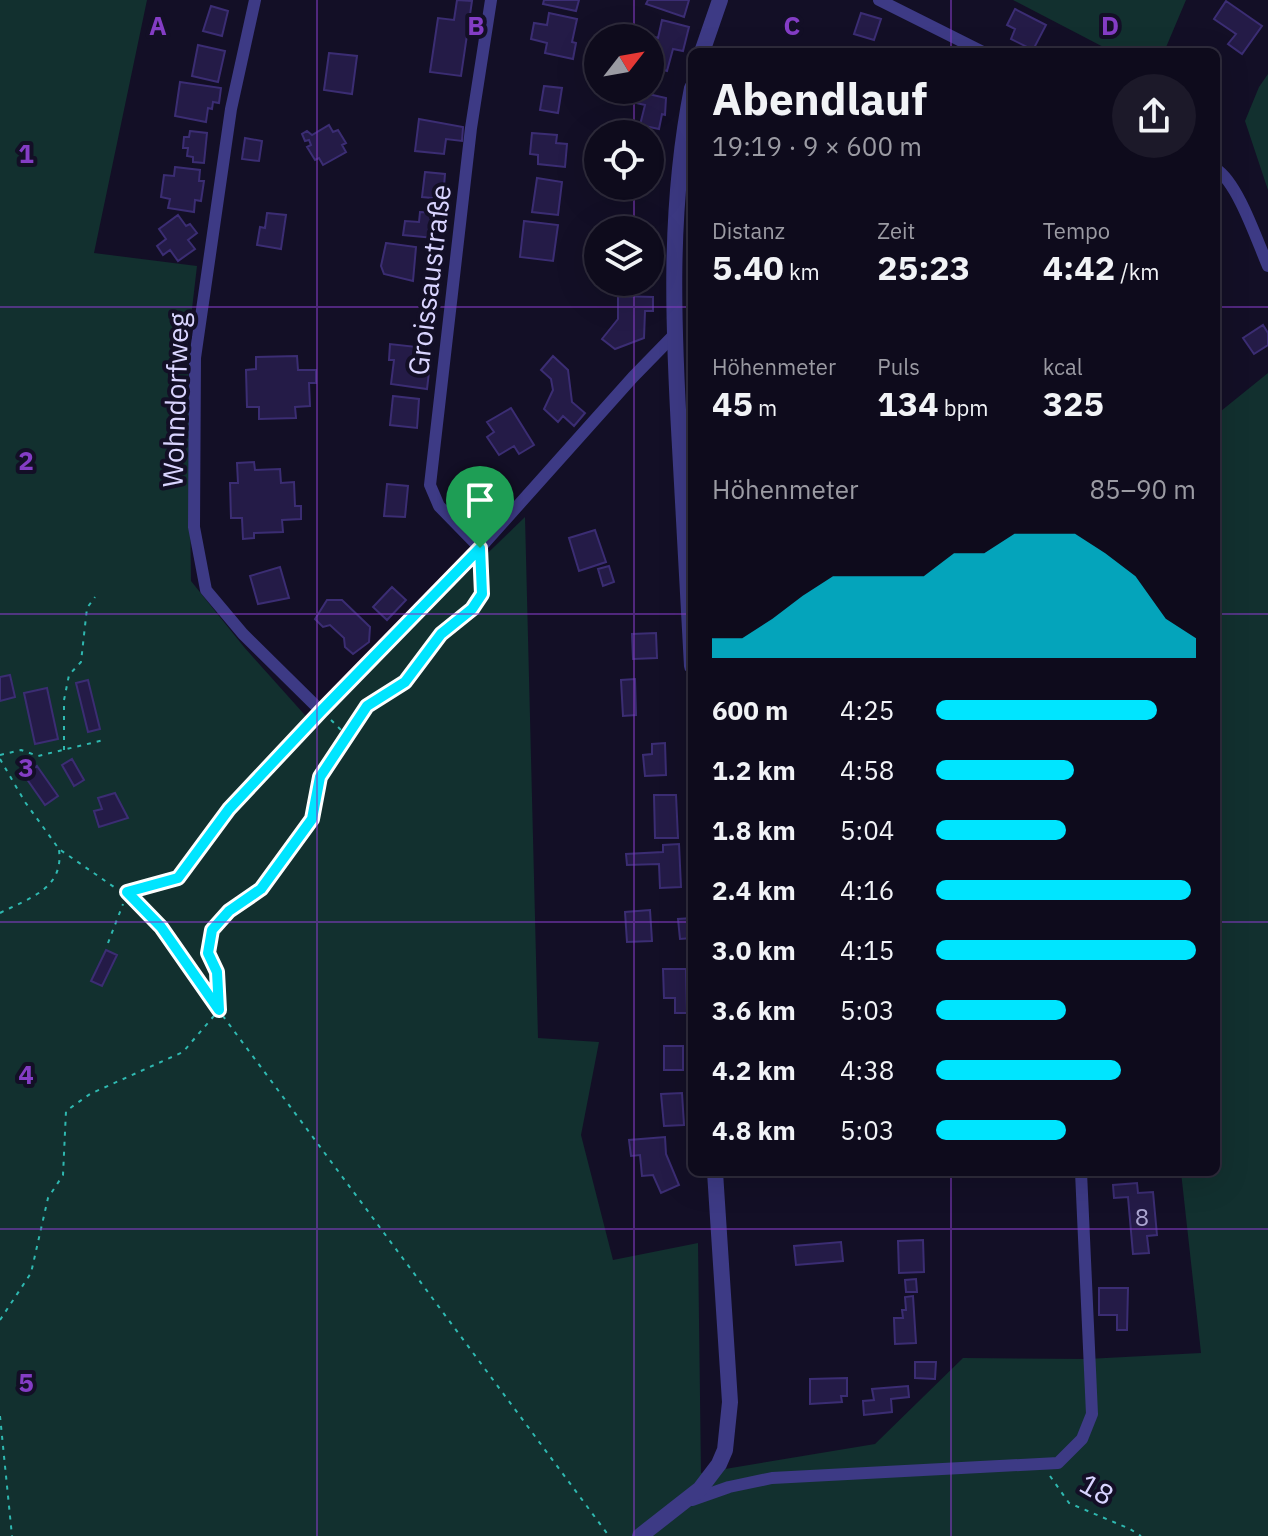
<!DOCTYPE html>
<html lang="de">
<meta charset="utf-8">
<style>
:root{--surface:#0e0b1c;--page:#1c1929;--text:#f1f3f6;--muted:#9b9ba3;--line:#2e2b3b;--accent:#00e5ff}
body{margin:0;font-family:"IBM Plex Sans",sans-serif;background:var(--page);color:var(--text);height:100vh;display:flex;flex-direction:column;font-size:30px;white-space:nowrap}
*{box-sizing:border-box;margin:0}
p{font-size:26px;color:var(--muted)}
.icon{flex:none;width:44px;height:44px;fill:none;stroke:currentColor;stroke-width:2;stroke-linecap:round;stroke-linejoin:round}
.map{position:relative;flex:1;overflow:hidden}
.drawer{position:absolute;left:688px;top:48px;width:532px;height:1128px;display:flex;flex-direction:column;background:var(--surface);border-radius:12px;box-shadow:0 8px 32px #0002,0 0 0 2px var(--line)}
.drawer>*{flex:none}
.needle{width:52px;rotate:59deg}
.buttons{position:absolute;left:584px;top:24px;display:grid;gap:16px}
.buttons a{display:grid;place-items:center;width:80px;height:80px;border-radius:50%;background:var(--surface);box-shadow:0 8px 32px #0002,0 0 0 2px var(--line);font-size:40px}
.pin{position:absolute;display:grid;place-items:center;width:68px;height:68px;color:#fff;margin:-82px -34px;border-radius:50% 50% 50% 0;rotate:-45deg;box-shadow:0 0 8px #0007}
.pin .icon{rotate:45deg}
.round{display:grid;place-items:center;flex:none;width:84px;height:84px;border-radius:42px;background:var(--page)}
.summary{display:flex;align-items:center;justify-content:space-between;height:136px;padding:0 24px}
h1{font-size:44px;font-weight:700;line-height:60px}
.metrics{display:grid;grid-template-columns:repeat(3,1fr);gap:12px;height:136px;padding:8px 24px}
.metrics div{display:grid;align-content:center}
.metrics b{font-size:34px;font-weight:700}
.metrics small{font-size:22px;font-weight:400}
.metrics p{font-size:22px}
.chart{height:224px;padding:16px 24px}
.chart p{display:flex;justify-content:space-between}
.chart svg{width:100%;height:144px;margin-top:8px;fill:var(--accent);opacity:.7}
ul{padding:0 24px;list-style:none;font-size:26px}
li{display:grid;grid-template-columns:128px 96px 1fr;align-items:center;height:60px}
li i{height:20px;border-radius:10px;background:var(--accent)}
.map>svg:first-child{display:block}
.green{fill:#12302f}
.building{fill:#241b47;stroke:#3b2d73;stroke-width:2}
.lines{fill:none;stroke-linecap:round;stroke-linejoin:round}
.path{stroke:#2fb8b0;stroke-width:2;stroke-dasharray:4 6;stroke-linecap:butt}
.minor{stroke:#3d3a85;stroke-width:12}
.tertiary{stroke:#3d3a85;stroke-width:16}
.route-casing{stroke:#fff;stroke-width:16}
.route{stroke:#00e5ff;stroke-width:10}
.grid{fill:none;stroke:#843dc5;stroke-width:2;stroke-opacity:0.55}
.labels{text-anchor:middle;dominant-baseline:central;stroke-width:8;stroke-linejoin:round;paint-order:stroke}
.number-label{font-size:24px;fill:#aca6d1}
.street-label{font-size:28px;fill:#d9d4ff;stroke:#130f26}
.grid-label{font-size:26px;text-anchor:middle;font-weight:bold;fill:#843dc5;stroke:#130f26;stroke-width:8;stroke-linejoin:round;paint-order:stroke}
</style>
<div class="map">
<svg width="1268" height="1536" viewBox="0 0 1268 1536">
<rect width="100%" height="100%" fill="#130f26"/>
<path class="green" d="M0 0H147L94 253 197 266 188 343 191 581 244 647 312 723 525 517 538 1038 599 1042 581 1135 613 1260 698 1243 701 1473 875 1444 963 1358 1087 1359 1201 1353 1181 1172H1216V415L1268 373V1536H0Z
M1013 0H1186L1164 52H1113Z
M1268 74V190L1245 121 1259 87Z"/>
<path class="building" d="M457 0 472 1 461 76 430 72 438 18 454 20Z
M544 0H579L576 11 543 4Z
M648 0H689L684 17 646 4Z
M1226 1 1262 26 1242 54 1228 44 1236 34 1214 19Z
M211 6 228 11 222 36 203 31Z
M1015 9 1046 25 1033 50 1011 39 1015 29 1007 25Z
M549 13 577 19 572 42 576 43 573 59 545 53 547 43 531 39 534 23 547 25Z
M861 13 881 19 874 40 854 34Z
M662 20 689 27 683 51 673 49 667 71 650 66V38H644V34L658 38Z
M198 45 225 51 218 82 192 76Z
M329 53 357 56 352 94 324 90Z
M180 82 221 88 219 103 213 102 212 109 208 108 206 122 175 116Z
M544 86 562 88 558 113 540 110Z
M635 91 666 98 665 115 662 114 659 129 640 125 645 105 632 102Z
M419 119 463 127 462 141 446 139 444 154 415 151Z
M329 125 333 132 338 130 346 143 342 145 346 152 323 165 319 158 315 160 307 147 311 145 309 140 305 141 302 134 307 131 312 135Z
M190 131 207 133 204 163 193 162V157L187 156 188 148H183L184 137H189Z
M532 133 557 135 556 143 567 144 565 167 538 164V155L530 154Z
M245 138 262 141 259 161 242 159Z
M650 139 656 140V156H651V172Z
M175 167 200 170 199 181H204L201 201 195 200 194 212 168 208 170 199 161 197 164 175 174 176Z
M425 172 445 174 443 199 422 197Z
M537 178 562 182 558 215 532 212Z
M420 212 437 213 434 238 403 235 405 221 419 222Z
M267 213 286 215 281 249 257 245 260 227 265 228Z
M178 215 186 226 190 224 197 233 188 240 195 249 178 261 170 250 163 255 157 246 166 239 159 229Z
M524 221 558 225 553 261 520 257Z
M386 243 416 247 413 281 384 274 381 266Z
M618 296 653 297V311H645L644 338 615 349 602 339 618 319Z
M1263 325 1268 333V345L1254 354 1243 338Z
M417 342 429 343 426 371 429 372 427 389 391 384 394 360H389L390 344 416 347Z
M297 356 298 370H316V383H309L310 406 295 407 296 418 259 419V407H247L246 370 256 369V357Z
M553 356 568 370 572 402 585 413 574 426 563 416 558 422 544 409 553 390 551 379 541 370Z
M393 396 419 399 417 428 390 425Z
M511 408 534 445 519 454 514 446 499 455 487 437 494 432 487 422Z
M254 462 255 470 280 469 281 483 294 482 295 506H301V519L282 520 283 532 254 533V538L243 539 242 518H231L230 483H238L237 463Z
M387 484 408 486 405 517 384 516Z
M595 530 606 562 579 571 569 538Z
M609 566 614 582 603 586 598 569Z
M280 567 289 598 258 604 250 576Z
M392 587 406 600 387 620 373 607Z
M327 600H342L370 627 369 642 353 654 345 647 344 638 330 625 323 627 315 619Z
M656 633 657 658 633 659 632 634Z
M10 675 15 697 0 701V677Z
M635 679 636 715 623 716 621 680Z
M88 680 100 729 88 732 76 683Z
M47 688 58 739 35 744 24 693Z
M665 743 666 775 645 776 643 755 652 754V744Z
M72 759 84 780 74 786 62 765Z
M37 766 58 796 45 805 24 775Z
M115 793 128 818 99 827 94 811 102 809 98 798Z
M654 795H676L678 838H655Z
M679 844 681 887 660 888 659 864 627 865 626 854 663 852V845Z
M650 910 652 941 627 942 625 912Z
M692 918V938L680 939 678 919Z
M106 950 117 955 102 986 91 981Z
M663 969H686L687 1013H675V998H664Z
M664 1046H683V1070H664Z
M682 1093 684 1125 664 1126 661 1094Z
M665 1137 666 1154 679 1185 661 1193 653 1175 642 1176 640 1155 631 1156 629 1140Z
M1137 1183 1138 1193 1153 1192 1157 1235 1147 1236 1149 1253 1133 1254 1128 1197 1114 1198 1113 1185Z
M923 1240 924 1272 899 1273 898 1241Z
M841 1242 843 1261 796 1265 794 1246Z
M916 1279 917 1292H906L905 1280Z
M1099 1288H1128L1127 1330H1117V1315H1099Z
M913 1296 916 1343 895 1344 894 1318H903L902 1310H906L905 1297Z
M915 1362H936L935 1379 915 1378Z
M847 1378V1396H841L842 1402 810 1404V1379Z
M908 1386 909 1397 891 1399 892 1412 864 1415 863 1401 874 1400 872 1389Z"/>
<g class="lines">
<path class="path" d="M331 720 346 735
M64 750V700L69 675 81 662 87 608 95 597
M0 755 21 750 38 756 104 740
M0 759 25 802 59 849 114 887
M139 904 161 927 191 973 609 1536
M0 913C29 898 64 889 59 850
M108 943 123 904
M0 1320 31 1273 48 1198 63 1175 66 1111 90 1094 183 1052 219 1010 217 972 208 953 212 930 229 911 261 889 312 819 320 777 367 706 405 682 441 634 472 609 482 594 481 568
M0 1416 12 1536
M1050 1476 1069 1503 1130 1529 1141 1536"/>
<path class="minor" d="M255 0 231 109 195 358 194 527 206 590 243 634 321 711 480 548 633 377 673 336
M879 0 983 52
M1216 169C1238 183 1257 241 1268 266
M480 548 439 506 430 485 471 128 491 0
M127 892 178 878 229 809 321 711
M692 1500 729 1487 772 1478 1058 1463 1082 1439 1092 1414 1081 1172"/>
<path class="tertiary" d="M702 52 720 0
M692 88C668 209 673 325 680 447 684 520 688 593 692 666
M640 1536 700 1489 719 1464 725 1450 730 1402 715 1172"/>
</g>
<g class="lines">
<g class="route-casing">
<path id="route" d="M480 548 482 594 472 609 441 634 405 682 367 706 320 777 312 819 261 889 229 911 212 930 208 953 217 972 219 1010 161 927 127 892 178 878 229 809 321 711Z"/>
</g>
<use href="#route" class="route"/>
</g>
<path class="grid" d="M317 0V1536M634 0V38M951 0V52M634 90V134M634 186V230M634 282V1536M0 307H692M1216 307H1268M0 614H692M1216 614H1268M0 922H692M1216 922H1268M951 1172V1536M0 1229H1268"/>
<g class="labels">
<g class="number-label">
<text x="1142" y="1217">8</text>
</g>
<g class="street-label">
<text transform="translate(429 280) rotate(-83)">Groissaustraße</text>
<text transform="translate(175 400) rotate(-88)">Wohndorfweg</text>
<text transform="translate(1097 1489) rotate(30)">18</text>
</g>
</g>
<g class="grid-label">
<text x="158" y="35">A</text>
<text x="476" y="35">B</text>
<text x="792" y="35">C</text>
<text x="1110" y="35">D</text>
<text x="26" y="163">1</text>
<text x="26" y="470">2</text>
<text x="26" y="777">3</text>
<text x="26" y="1084">4</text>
<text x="26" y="1392">5</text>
</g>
</svg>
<div class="buttons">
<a><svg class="needle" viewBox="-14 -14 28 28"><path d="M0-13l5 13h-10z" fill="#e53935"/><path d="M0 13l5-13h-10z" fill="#9b9ba3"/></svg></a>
<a><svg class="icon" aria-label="locate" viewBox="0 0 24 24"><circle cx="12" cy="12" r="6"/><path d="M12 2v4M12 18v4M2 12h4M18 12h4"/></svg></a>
<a><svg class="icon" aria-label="layers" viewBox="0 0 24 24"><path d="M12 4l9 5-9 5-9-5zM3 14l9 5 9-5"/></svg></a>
</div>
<div class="pin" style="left:480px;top:548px;background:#1e9e55"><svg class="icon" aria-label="arrive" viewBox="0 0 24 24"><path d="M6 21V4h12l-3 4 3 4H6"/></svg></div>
<section class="drawer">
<div class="summary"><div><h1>Abendlauf</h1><p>19:19 · 9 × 600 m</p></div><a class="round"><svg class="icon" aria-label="share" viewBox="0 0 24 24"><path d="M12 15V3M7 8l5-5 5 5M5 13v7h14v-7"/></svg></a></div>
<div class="metrics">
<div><p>Distanz</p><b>5.40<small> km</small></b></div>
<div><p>Zeit</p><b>25:23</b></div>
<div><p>Tempo</p><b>4:42<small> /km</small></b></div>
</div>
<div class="metrics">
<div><p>Höhenmeter</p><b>45<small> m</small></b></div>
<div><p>Puls</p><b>134<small> bpm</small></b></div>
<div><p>kcal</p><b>325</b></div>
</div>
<div class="chart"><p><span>Höhenmeter</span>85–90 m</p>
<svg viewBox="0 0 160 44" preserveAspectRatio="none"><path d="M0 44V38L10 38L20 32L30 25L40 19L50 19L60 19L70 19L80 12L90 12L100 6L110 6L120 6L130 12L140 19L150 32L160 38V44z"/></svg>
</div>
<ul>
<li><b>600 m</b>4:25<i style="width:85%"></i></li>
<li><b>1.2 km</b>4:58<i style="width:53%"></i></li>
<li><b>1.8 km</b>5:04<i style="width:50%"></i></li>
<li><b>2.4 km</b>4:16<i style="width:98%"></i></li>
<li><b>3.0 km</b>4:15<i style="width:100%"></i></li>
<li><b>3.6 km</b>5:03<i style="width:50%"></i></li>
<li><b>4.2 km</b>4:38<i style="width:71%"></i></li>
<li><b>4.8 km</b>5:03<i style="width:50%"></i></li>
</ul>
</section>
</div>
